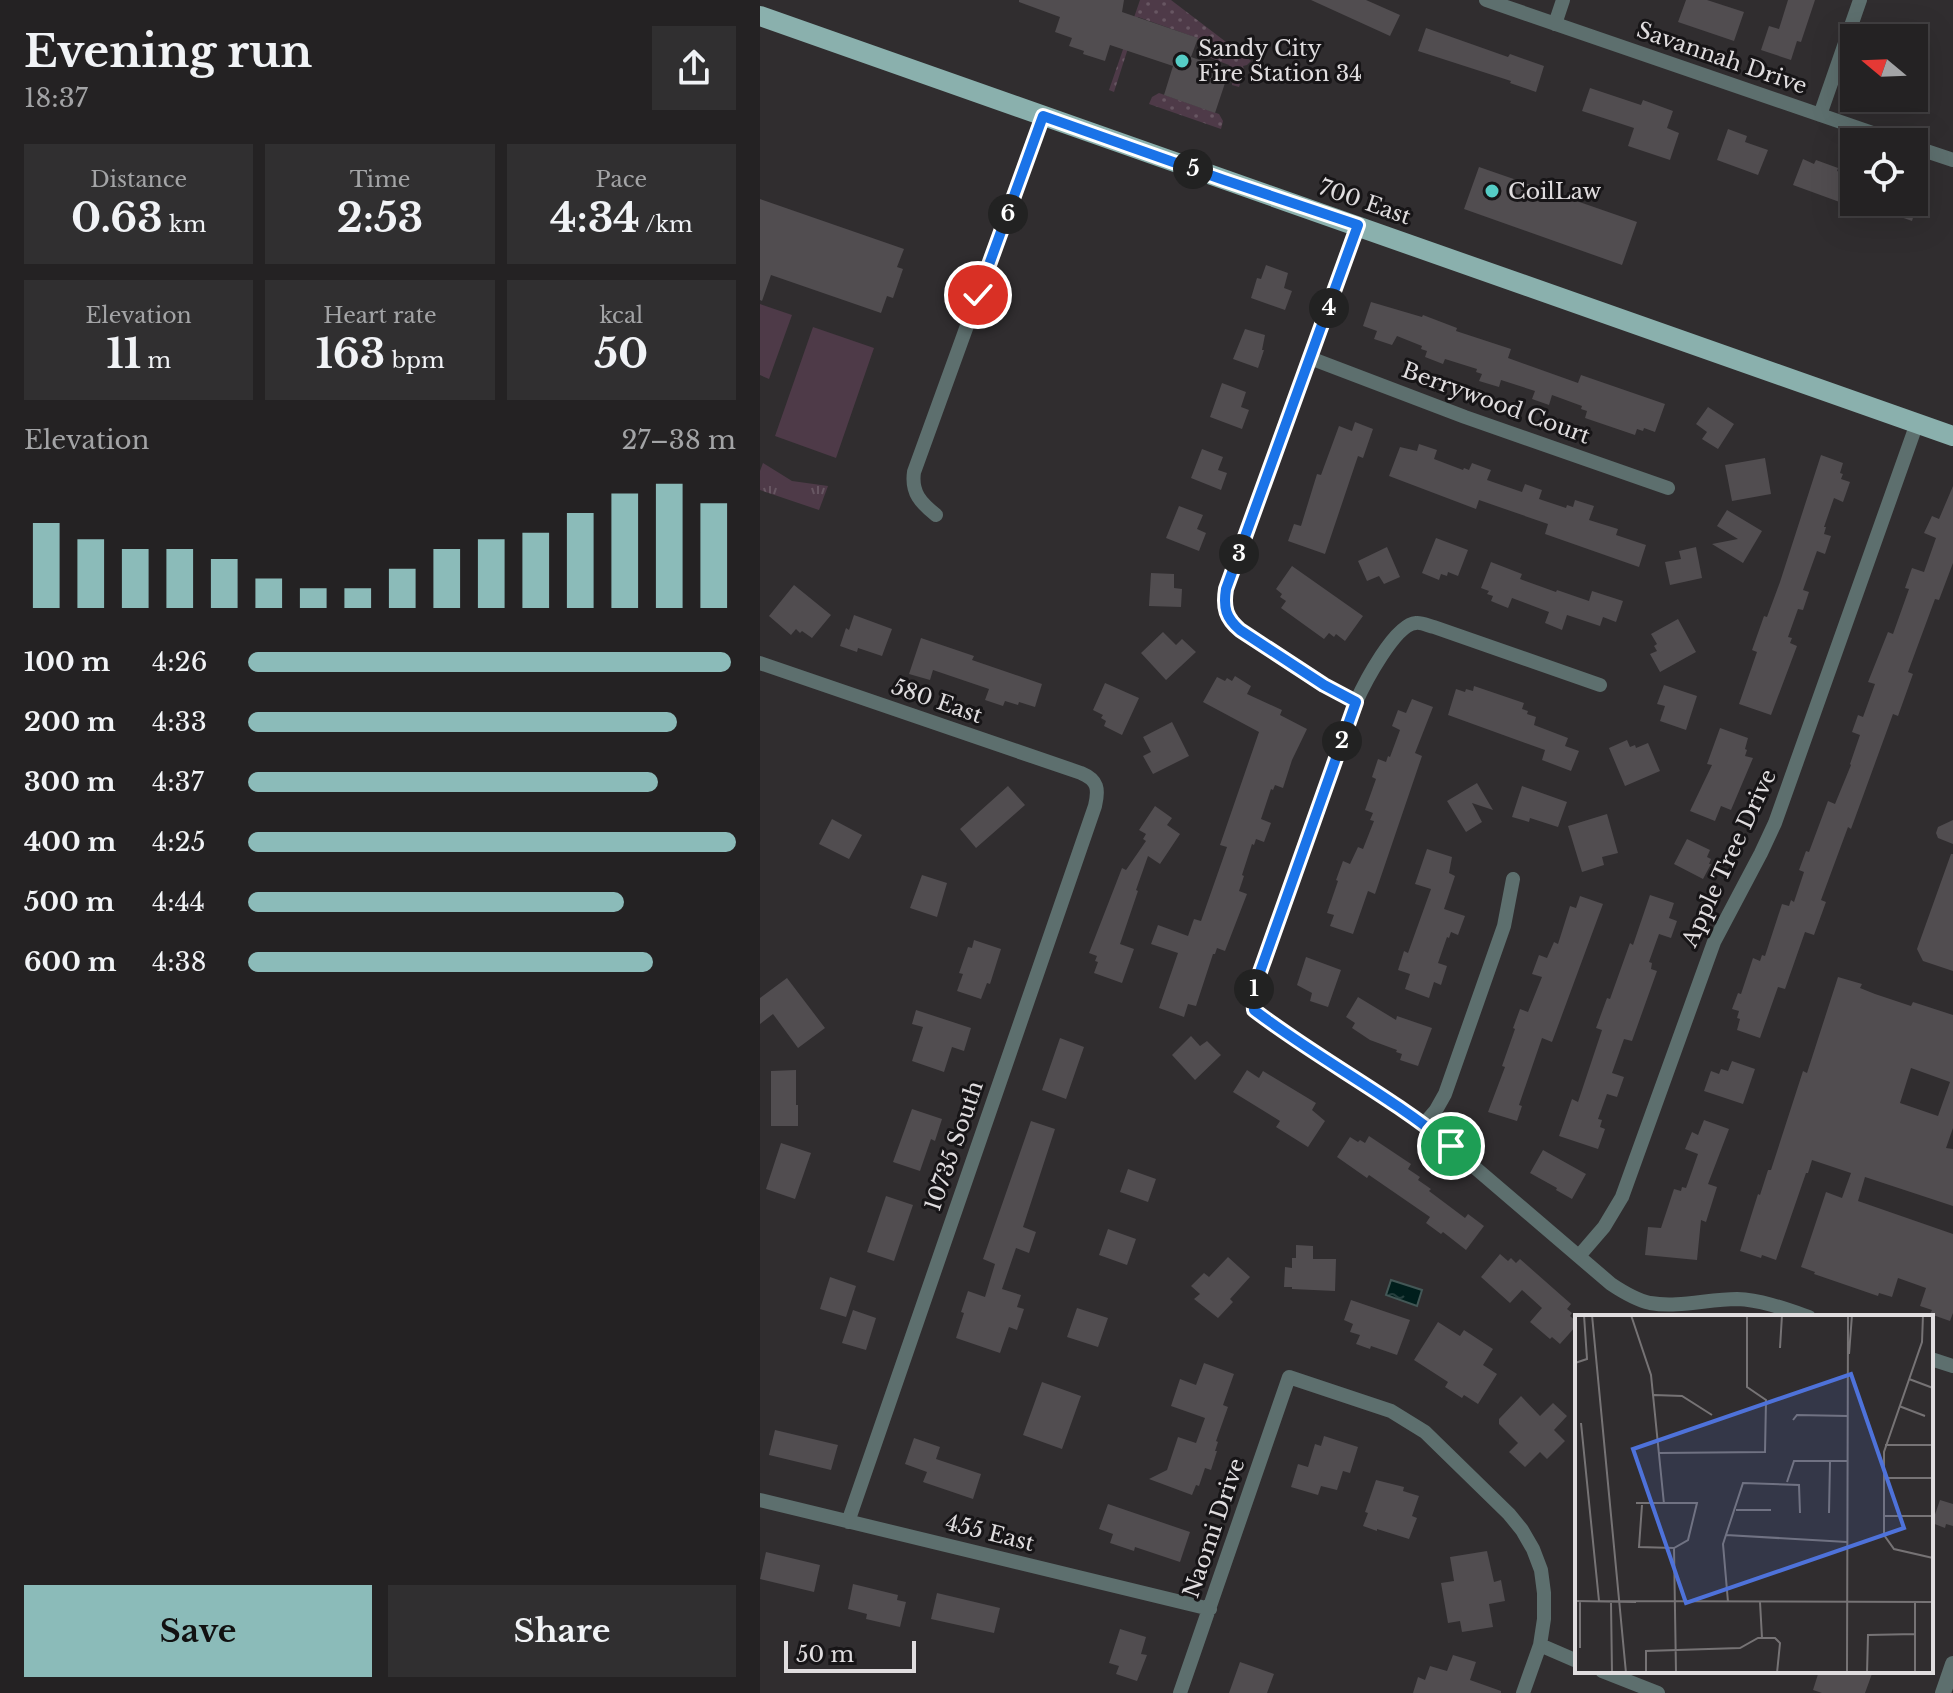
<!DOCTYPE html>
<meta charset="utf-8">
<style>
:root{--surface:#242223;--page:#302f30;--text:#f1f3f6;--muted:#a3a4a6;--line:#413f41;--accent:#8bbbb9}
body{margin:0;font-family:"Libre Baskerville",serif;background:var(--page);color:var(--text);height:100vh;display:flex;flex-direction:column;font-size:30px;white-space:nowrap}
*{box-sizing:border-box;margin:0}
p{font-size:26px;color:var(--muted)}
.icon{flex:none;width:44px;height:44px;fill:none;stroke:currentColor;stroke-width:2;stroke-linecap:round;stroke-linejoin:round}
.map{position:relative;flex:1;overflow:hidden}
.drawer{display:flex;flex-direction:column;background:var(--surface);width:760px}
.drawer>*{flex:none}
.needle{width:52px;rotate:289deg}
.fabs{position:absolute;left:1080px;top:24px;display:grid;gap:16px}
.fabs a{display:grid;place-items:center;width:88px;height:88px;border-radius:0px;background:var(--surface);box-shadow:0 8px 32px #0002,0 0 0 2px var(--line);font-size:40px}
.scale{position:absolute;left:24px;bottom:20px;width:132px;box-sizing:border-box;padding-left:8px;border:4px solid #e0dddf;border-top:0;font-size:22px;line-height:28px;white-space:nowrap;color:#e0dddf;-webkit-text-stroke:6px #171517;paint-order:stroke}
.pin{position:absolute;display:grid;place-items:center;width:68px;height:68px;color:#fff;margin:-34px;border:4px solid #fff;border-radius:50%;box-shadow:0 2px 8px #0007}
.km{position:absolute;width:40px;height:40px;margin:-20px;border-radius:50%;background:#222;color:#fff;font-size:22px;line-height:40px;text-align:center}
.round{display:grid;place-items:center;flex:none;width:84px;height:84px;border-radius:0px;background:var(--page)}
.headline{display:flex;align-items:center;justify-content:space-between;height:136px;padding:0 24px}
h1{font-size:44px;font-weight:700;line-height:60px}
.stats{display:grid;grid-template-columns:repeat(3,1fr);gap:12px;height:136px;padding:8px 24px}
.stats div{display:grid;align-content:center;border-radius:0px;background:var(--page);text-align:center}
.stats b{font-size:40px;font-weight:700}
.stats small{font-size:22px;font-weight:400}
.stats p{font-size:22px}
.chart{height:224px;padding:16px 24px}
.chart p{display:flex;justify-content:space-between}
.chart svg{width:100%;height:144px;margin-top:8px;stroke:var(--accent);stroke-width:6}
.button{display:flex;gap:16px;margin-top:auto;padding:16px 24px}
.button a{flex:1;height:92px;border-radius:0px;background:var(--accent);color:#111;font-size:32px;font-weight:700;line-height:92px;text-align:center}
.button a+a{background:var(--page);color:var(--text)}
ul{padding:0 24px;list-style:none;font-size:26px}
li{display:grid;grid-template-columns:128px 96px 1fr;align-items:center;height:60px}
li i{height:20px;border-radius:10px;background:var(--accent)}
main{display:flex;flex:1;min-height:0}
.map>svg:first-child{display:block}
.grass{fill:url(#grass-dots)}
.park{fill:url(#park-tufts)}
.pitch{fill:#4e3a48}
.water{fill:url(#water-ripples);stroke:#435756;stroke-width:2}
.building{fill:#514d50;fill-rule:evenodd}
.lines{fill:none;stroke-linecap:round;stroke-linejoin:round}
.minor{stroke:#5d6f6e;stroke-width:14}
.tertiary{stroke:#5d6f6e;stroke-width:16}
.primary{stroke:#8ab0ad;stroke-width:20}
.route-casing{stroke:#fff;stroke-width:16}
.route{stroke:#1a73e8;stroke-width:10}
.poi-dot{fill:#55cdc6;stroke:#171517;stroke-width:3}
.labels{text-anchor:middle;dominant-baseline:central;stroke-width:6;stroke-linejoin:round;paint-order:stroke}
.poi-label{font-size:22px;fill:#e0dddf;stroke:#171517;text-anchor:start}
.street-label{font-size:22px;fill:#e0dddf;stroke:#171517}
.inset-road{fill:none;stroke:#767375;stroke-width:2}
.view{fill:#4e72da;fill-opacity:0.15;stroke:#4e72da;stroke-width:4}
.inset-edge{fill:none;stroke:#e0dddf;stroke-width:4}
</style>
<main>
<section class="drawer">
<div class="headline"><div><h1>Evening run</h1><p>18:37</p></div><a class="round"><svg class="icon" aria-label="share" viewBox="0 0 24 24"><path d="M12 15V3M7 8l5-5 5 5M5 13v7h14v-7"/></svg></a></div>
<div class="stats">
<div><p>Distance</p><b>0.63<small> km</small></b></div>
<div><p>Time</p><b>2:53</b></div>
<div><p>Pace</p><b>4:34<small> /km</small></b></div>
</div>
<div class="stats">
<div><p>Elevation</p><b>11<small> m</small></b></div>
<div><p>Heart rate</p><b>163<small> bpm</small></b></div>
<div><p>kcal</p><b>50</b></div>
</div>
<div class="chart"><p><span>Elevation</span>27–38 m</p>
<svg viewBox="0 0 160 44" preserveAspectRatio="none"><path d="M5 44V18M15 44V23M25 44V26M35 44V26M45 44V29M55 44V35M65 44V38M75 44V38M85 44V32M95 44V26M105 44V23M115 44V21M125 44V15M135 44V9M145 44V6M155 44V12"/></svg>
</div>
<ul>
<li><b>100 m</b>4:26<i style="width:99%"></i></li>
<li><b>200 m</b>4:33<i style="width:88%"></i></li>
<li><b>300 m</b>4:37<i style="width:84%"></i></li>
<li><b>400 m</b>4:25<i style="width:100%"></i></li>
<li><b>500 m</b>4:44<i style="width:77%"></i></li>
<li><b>600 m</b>4:38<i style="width:83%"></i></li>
</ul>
<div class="button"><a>Save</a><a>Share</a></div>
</section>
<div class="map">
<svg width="1193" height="1693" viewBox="0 0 1193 1693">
<defs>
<pattern id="grass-dots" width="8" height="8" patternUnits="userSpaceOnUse" patternTransform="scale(2)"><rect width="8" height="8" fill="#4e3a48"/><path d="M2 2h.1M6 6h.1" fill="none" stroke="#675662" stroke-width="1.8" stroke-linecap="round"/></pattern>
<pattern id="park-tufts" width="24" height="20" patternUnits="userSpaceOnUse" patternTransform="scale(2)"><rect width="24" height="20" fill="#4e3a48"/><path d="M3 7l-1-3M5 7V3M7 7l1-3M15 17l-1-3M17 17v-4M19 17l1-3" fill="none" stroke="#675662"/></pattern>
<pattern id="water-ripples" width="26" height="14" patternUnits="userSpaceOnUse" patternTransform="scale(2)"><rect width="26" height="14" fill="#001e1c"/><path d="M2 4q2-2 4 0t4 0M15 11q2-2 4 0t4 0" fill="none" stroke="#253e3d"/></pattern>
</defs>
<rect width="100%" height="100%" fill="#302d2f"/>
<path class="grass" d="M380 0H411L491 61 487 65 483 66 484 72 479 87 472 85 473 72 469 65 448 57 452 45 437 40V38L378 17 354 92 349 90Z
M399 93 459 114 463 121 461 129 389 104 392 97Z"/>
<path class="park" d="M3 463 32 481 68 486 59 510 0 490V471Z"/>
<path class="pitch" d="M0 304 32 315 9 379 0 375Z
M53 327 114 348 76 458 15 436Z"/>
<path class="water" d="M631 1280 662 1290 657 1306 626 1295Z"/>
<path class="building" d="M259 0H364L362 12 438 38 431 57 460 67 456 77 466 80 455 113 404 95 413 66 350 45 345 61 323 54 324 51 309 46 312 38 295 32 300 17 259 2Z
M551 0H606L640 15 630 36Z
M926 0H947L984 12 974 41 918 22Z
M1028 0H1055L1041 42 1037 41 1031 60 1001 50 1009 26 1019 29Z
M666 28 748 57 750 54 784 66 776 92 750 83 751 81 658 51Z
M830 88 881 105 883 100 913 111 907 128 919 133 910 160 868 146 874 128 822 111Z
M968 129 987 136 985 142 1008 150 998 175 957 160Z
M1043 159 1054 164 1056 160 1078 168 1077 171 1094 177 1085 204 1033 185Z
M719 167 877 222 862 265 704 209Z
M0 199 144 249 137 267 143 269 133 298 127 296 121 313 11 275 2 301 0 300Z
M1104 202H1158L1152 221 1104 204Z
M506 265 528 273 524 288 532 291 525 310 491 298 497 278 501 279Z
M611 302 662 317 663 315 697 328 696 331 751 349 748 358 818 383 821 375 905 404 895 432 884 428 883 431 877 429 875 435 825 418 827 411 821 409 822 406 792 395 789 405 772 399 775 391 741 380 739 387 719 381 722 374 716 372 717 369 685 359 683 364 665 357 667 351 661 349 662 346 637 336 632 345 614 339 617 331 603 326Z
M485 329 505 335 502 350H504L498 368 473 359Z
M462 383 486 392 481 407 489 410 482 429 450 417Z
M948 407 974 424 958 449 942 439 947 432 936 424Z
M595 422 613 429 603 458 598 456 565 554 528 541 534 524 541 526 557 474 561 475 579 426 592 431Z
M659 444 677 450 674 459 703 470 704 468 709 470 712 463 731 470 727 480 762 492 765 484 782 490 779 499 806 508 807 505 813 507 815 500 834 506 829 520 858 529 856 535 886 545 879 567 785 534 788 524 719 500 716 509 629 476 640 447 657 451Z
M442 449 463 457 458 470 467 473 461 490 431 478Z
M1061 455 1083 463 1080 473 1083 474 1081 479 1090 482 1083 502 1074 498 1064 527H1066L1064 534 1071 536 1065 554 1057 551 1043 590 1049 592 1043 610 1038 609 1028 637 1032 638 1030 643 1037 646 1011 715 979 704 997 652 992 650 1004 616 1007 617 1020 582Z
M1005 458 1011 494 972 501 965 465Z
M1193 486V563L1179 600 1175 599 1148 672 1153 674 1138 716 1133 714 1091 829 1088 827 1061 900 1066 902 1054 935 1045 932 1025 989 1018 987 1000 1038 977 1030 980 1019 977 1018 979 1011 972 1009 978 993 981 994 993 958 1000 961 1002 955 1005 956 1022 904 1029 906 1031 900 1034 902 1044 872 1039 870 1046 851 1049 852 1068 801 1075 804 1091 765 1090 764 1100 735 1092 732 1098 715 1103 717 1115 684 1108 682 1128 632 1133 634 1149 589 1145 588 1152 568 1164 572 1176 538 1164 533 1172 516 1179 519Z
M419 506 443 515 437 529 446 533 439 551 406 538Z
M967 510 1002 531 983 563 952 544 978 539 957 526Z
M676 538 708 550 698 576 688 572 687 576 681 574 679 580 662 573Z
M627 547 640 577 624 584 619 576 607 581 598 561Z
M936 547 942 578 910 585 905 562 921 559 919 551Z
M731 562 762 574 760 579 796 592 797 590 829 601 832 591 863 601 856 622 843 617 840 626 807 615 802 630 785 623 789 612 752 598 748 608 731 601 733 596 727 594 729 591 721 588Z
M532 566 603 616 585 641 576 634 574 637 569 633 564 639 521 608 526 601 520 597 522 594 516 589Z
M391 573 414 574V588L422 589 421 607 389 606Z
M34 585 71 615 52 638 42 631 40 633 36 629 31 635 9 616Z
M94 615 132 629 122 656 98 648 97 652 80 646 86 628 89 630Z
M918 619 936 652 900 672 890 654 897 651 894 646 897 644 891 634Z
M403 632 416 645 422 639 436 652 406 680 381 653Z
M161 638 214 656 212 660 282 684 275 707 259 702 258 705 245 701 243 706 225 700 229 689 173 670 170 680 149 674Z
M475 676 491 686 487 694 522 710 520 715 547 729 532 760 523 788 515 785 513 790 511 789 501 819 511 823 504 842 496 839 494 845 492 844 482 875 484 876 479 891 487 894 465 951 457 948 455 954H453L436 1006 428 1004 424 1017 399 1008 418 953 391 944 398 925 428 936 434 919 441 921 467 847 460 845 499 732 443 702 457 677 465 681 467 678 472 681Z
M345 683 379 698 362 735 344 726 346 721 341 718 343 715 333 710Z
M904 685 937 696 926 730 900 721 905 706 897 704Z
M714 686 764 703 762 709 768 711 767 714 776 717 774 725 808 738 805 746 819 751 811 771 782 760 785 750 688 715 696 689 705 692 706 689 713 691Z
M652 699 673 707 655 753 662 756 615 894 608 891 593 934 570 926 574 915 567 913 578 881 576 880 583 861 590 864 598 847 603 849 614 821 610 820 613 813 605 810 616 779 612 777 618 759 626 762 628 756 630 757 640 730 632 726 638 710 646 713Z
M412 722 429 756 393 774 383 756 391 752 383 737Z
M960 728 988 738 985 749 987 750 985 756 993 758 971 810 961 806 955 821 930 811 952 765 947 764Z
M867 740 870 747 875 745 876 748 888 743 900 771 865 786 849 748Z
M717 783 733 810 712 803 722 822 706 832 687 801Z
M248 786 265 805 216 848 200 829Z
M762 786 807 802 798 827 770 818 769 822 752 817Z
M395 806 412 818 407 825 420 834 400 864 388 856 376 890 378 891 360 944 374 949 362 983 334 973 338 962 335 961 337 956 329 953 362 868 366 870 386 841 383 839 386 834 379 830Z
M847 814 858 853 842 857 844 865 822 872 808 826Z
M72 819 102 835 89 859 59 844Z
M1193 820V844L1178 838 1176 833 1178 827Z
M927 839 950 850 947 857 951 859 949 864H951L943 879 914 864Z
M667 849 692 857 689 873 695 876 684 909 705 916 698 935 691 932 689 938 687 937 678 963 687 966 681 985 674 982 669 998 645 989 650 974 638 970 644 951 648 953 671 889 655 884Z
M1191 854H1193V971L1163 961 1157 949Z
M162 875 187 883 177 917 150 908Z
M890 895 914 903 909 918 917 921 911 938 899 934 889 962 892 963 891 969 897 971 872 1041 864 1039 852 1073 864 1077 857 1097 847 1094 838 1119 842 1120 840 1127 845 1129 838 1149 799 1136 812 1099 818 1102 842 1030 836 1028 847 998 850 999 870 943 873 945Z
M820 896 843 904 792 1042 782 1038 759 1105 762 1106 757 1121 728 1112 745 1067 742 1066 755 1029 753 1028 760 1009 768 1012 782 977 772 974 779 955 787 958 794 942 798 944 810 906 816 908Z
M214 940 241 949 230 984 227 983 221 999 197 991 203 974 199 973 208 947 212 948Z
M546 957 581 970 568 1007 550 1001 552 993 537 985Z
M1078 977 1102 984 1100 988 1115 994 1151 1006 1153 1002 1193 1015V1128L1186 1148 1193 1149V1206L1105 1177 1098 1201 1193 1234V1313L1190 1321 1170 1314 1172 1310 1160 1306 1166 1288 1138 1278 1132 1297 1119 1293 1118 1296 1054 1274 1055 1272 1041 1267 1066 1192 1082 1198 1091 1173 1052 1160 1048 1173H1046L1016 1260 1002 1255 1001 1258 980 1251 998 1194 1000 1195 1008 1170H1011L1043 1071 1047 1073ZM1151 1068 1190 1082 1178 1116 1140 1103Z
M27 978 65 1028 38 1048 13 1014 0 1024V998Z
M598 997 636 1020 637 1016 672 1028 658 1066 640 1060 642 1054 636 1052 637 1050 610 1040 592 1028 595 1023 586 1017Z
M156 1010 211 1028 204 1051 192 1047 184 1072 152 1061 163 1027 152 1024Z
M431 1036 440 1046 447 1041 461 1055 435 1080 412 1055Z
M300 1038 324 1047 306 1099 282 1090Z
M972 1061 995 1069 983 1104 944 1091 951 1071 959 1074 961 1069 968 1071Z
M36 1070V1105H38V1126H11V1071Z
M487 1070 499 1078 503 1071 556 1103 552 1110 565 1121 548 1147 516 1127 520 1121 473 1092Z
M152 1109 182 1119 175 1141 171 1139 160 1171 133 1162Z
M944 1120 969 1129 948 1184 957 1187 946 1222 941 1220 937 1260 885 1255 888 1227 901 1228 914 1189 921 1191 922 1187 926 1188 938 1154 925 1149 932 1132 938 1135Z
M271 1121 295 1129 263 1227 276 1232 269 1253 256 1248 242 1289 261 1295 257 1307 264 1309 257 1330 249 1327 240 1353 196 1338 204 1313 201 1312 208 1291 225 1297 235 1264 223 1259Z
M609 1136 651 1164 648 1169 660 1177 658 1180 671 1189 669 1191 705 1218 708 1214 724 1226 706 1250 683 1232 681 1234 666 1223 670 1217 609 1175 607 1178 577 1157 590 1137 598 1142 600 1140 605 1143Z
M21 1143 51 1153 35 1199 6 1189Z
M783 1150 826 1174 812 1199 796 1190 797 1188 770 1173Z
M368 1169 396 1179 388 1202 360 1192Z
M126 1196 153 1205 134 1261 107 1252Z
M348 1229 376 1239 367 1265 339 1255Z
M536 1245 553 1246V1259H576L575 1291 532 1289V1287H524L525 1267 532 1268V1258H536Z
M740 1254 748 1261 751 1258 756 1263 760 1259 811 1304 807 1309 812 1313 810 1316 817 1322V1325L800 1344 792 1337 790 1339 770 1322 782 1308 762 1290 750 1303 721 1277Z
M468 1257 490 1277 470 1299 473 1302 458 1318 434 1299 440 1294 431 1286 444 1273 449 1277Z
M70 1277 96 1286 86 1317 60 1309Z
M591 1300 650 1320 637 1355 611 1346 610 1349 596 1344 600 1335 590 1332 593 1324 584 1320Z
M317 1308 348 1318 338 1347 307 1337Z
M93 1310 116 1318 106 1350 82 1343Z
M678 1322 700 1336 704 1330 733 1349 723 1365 737 1374 718 1404 704 1395 702 1398 685 1387 688 1382 654 1360Z
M444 1363 474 1374 463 1405 468 1407 456 1441 458 1442 455 1451H457L451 1470 445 1468 439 1486 436 1485 432 1495 389 1479 407 1470 418 1437 436 1443 445 1418 411 1406 420 1379 436 1385Z
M282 1382 321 1396 302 1449 263 1435Z
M761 1396 780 1416 793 1403 807 1416 794 1430 805 1441 787 1459 780 1452 765 1467 749 1452 758 1443 739 1424V1419Z
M15 1430 78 1445 71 1470 9 1455Z
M564 1436 598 1447 590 1473 583 1471 577 1490 561 1486 558 1495 531 1487 538 1464 548 1467 555 1444 561 1446Z
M154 1438 180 1447 176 1459 221 1474 213 1499 163 1482 167 1472 145 1464Z
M616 1480 644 1487 643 1491 659 1496 652 1516 657 1518 649 1539 617 1529V1531L603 1526 608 1513 605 1512Z
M1180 1500 1193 1504V1526L1186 1524 1185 1528 1172 1523Z
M348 1504 430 1532 420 1562 375 1547 374 1551 350 1543 353 1534 339 1529Z
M727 1551 734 1582 741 1580 745 1601 729 1604 733 1627 702 1632 700 1621 688 1623 681 1583 694 1581 690 1557Z
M6 1552 60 1565 54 1592 0 1579Z
M93 1584 138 1595 137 1600 146 1602 140 1627 106 1619 107 1614 88 1609Z
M177 1593 240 1608 234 1633 171 1619Z
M360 1629 386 1637 381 1654 387 1655 377 1681 356 1674 359 1666 349 1663Z
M693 1655 716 1662 710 1680 741 1691V1693H653L658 1677 665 1680 670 1666 687 1671Z
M480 1662 514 1674 507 1693H469Z
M1059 1671H1113L1105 1693H1062L1053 1690Z"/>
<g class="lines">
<path class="minor" d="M726 0 1139 142
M795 24 803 0
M1060 115 1100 0
M1154 147 1193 160
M550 358 705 417 908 488
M176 515C161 503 151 493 154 472L283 116
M0 663 321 773C338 780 339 789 335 806L88 1522
M840 685 674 627C669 626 661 622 656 623 635 624 604 684 596 702L495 986 493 994 494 1010 514 1025 664 1124 851 1284C863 1292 876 1300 890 1303 919 1308 948 1299 977 1299 1002 1300 1026 1309 1049 1317
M596 702 564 685 480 630C466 618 463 608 466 589L598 225
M664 1124 676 1110 685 1094 744 926 753 879
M819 1256 844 1227 862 1197 954 942 1001 853 1015 823 1157 423
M1171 1359 1193 1366
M0 1500 450 1609
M780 1645 817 1661
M842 1671 898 1693
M420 1693 529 1377 631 1411 665 1432 749 1514 762 1530 773 1549 781 1570 784 1593V1619L780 1645 763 1693"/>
<path class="tertiary" d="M1183 1693 1193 1664"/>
<path class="primary" d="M0 16 1193 436"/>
</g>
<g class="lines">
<g class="route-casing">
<path id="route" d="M218 295 283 116 464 180 598 225 466 589C463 608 466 618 480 630L564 685 596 702 495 986 493 994 494 1010C558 1059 629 1095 691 1146"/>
</g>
<use href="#route" class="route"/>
</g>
<g class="poi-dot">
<circle cx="422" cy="61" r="8"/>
<circle cx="732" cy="191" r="8"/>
</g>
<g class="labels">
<g class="poi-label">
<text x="438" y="48">Sandy City<tspan x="438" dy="25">Fire Station 34</tspan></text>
<text x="748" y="191">CoilLaw</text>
</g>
<g class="street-label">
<text transform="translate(962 58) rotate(19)">Savannah Drive</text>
<text transform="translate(605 202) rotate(19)">700 East</text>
<text transform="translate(736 403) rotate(20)">Berrywood Court</text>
<text transform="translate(177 701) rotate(19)">580 East</text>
<text transform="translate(969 858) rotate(-65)">Apple Tree Drive</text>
<text transform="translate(194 1146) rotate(-71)">10735 South</text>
<text transform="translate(454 1528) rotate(-71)">Naomi Drive</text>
<text transform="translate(230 1533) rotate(14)">455 East</text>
</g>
</g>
<g transform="translate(815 1315)">
<rect width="358" height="358" fill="#302d2f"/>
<path class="inset-road" d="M17 0 51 358M56 0 76 60 89 189M252 0H298M348 0 347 27 309 137V220L319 234 358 243M205 33 207 0M274 39 277 0M0 48 12 44 9 0M334 64 358 73M79 80 107 81 137 100M324 91 350 101M218 105 222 100 273 101M6 108 24 286M310 130H358M84 138 190 137 191 85 172 72V0M309 163H358M212 167 219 146H272M61 188H122L113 225 99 233 64 232 67 190M161 195H196M254 198 255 146M309 201H358M151 220 272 227M99 233 101 358M0 286 61 287M24 286 358 287M153 287 148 229 168 168 224 170 225 198M185 287 187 323M340 287V358M36 288 37 358M5 333V286M71 358V336L165 333 183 323H200L205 328 202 358M272 358 273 0M292 358 293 320 340 319"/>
<path class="view" d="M276 59 329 213 111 288 58 134Z"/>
<rect width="358" height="358" class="inset-edge"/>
</g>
</svg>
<div class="fabs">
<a><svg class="needle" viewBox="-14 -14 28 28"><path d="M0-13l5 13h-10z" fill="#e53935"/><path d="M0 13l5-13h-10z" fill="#a3a4a6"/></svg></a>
<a><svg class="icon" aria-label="locate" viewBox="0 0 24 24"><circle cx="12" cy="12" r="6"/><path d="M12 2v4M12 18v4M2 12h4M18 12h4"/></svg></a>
</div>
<div class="scale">50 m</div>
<div class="pin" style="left:691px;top:1146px;background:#1e9e55"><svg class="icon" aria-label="arrive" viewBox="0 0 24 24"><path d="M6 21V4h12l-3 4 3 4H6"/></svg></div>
<div class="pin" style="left:218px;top:295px;background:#d93025"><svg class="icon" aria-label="check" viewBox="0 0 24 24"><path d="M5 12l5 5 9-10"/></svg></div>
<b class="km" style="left:494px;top:989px">1</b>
<b class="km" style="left:582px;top:741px">2</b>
<b class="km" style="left:479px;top:554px">3</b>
<b class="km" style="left:569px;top:308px">4</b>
<b class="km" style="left:433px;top:169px">5</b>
<b class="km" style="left:248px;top:214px">6</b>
</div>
</main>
